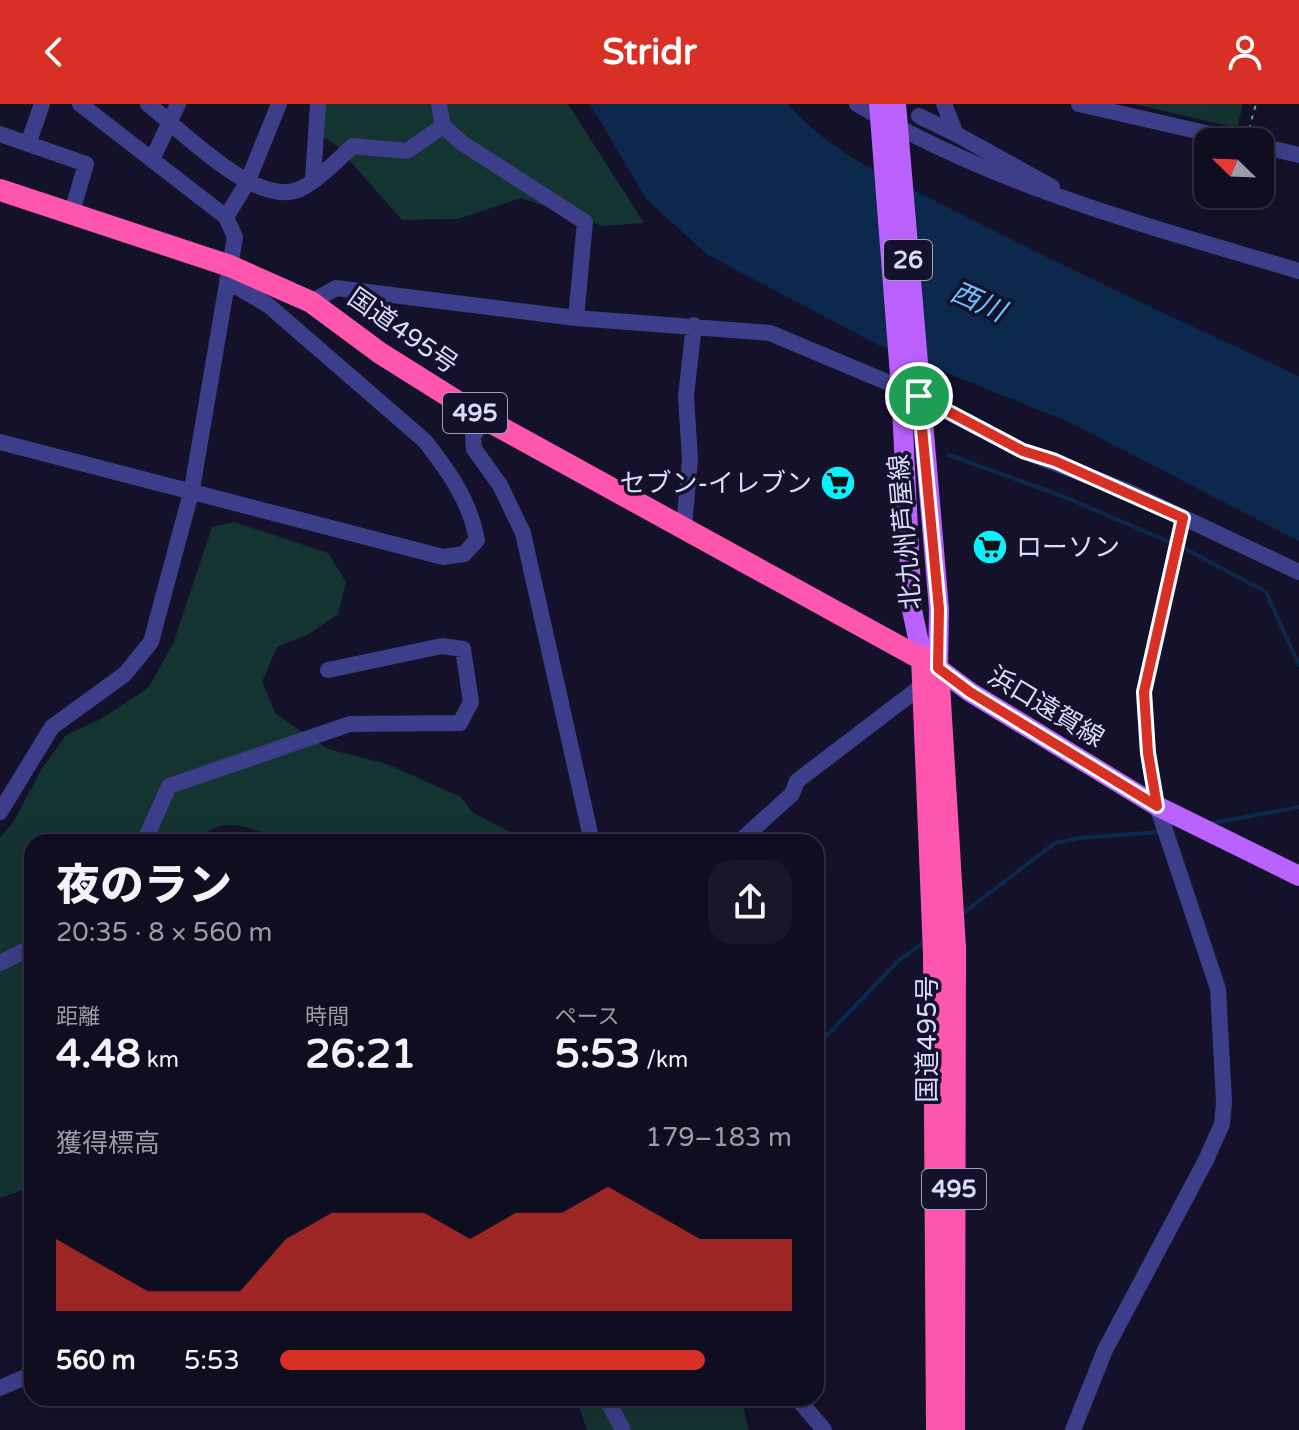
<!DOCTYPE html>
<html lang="ja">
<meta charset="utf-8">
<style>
:root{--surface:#0f0d20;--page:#181629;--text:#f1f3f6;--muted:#9b9ca5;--line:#2f2d3e;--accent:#d93025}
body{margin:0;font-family:"Varela Round","Noto Sans JP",sans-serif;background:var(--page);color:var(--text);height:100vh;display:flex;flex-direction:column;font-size:30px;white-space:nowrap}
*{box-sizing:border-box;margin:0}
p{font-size:26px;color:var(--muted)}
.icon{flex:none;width:44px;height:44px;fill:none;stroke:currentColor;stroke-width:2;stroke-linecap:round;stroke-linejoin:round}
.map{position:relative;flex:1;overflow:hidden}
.drawer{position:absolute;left:24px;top:730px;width:800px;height:572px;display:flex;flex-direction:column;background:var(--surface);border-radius:24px;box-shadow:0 8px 32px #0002,0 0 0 2px var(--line)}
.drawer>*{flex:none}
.needle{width:52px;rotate:293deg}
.tools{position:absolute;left:1194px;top:24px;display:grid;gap:16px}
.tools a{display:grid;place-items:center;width:80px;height:80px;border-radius:16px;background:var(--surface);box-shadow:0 8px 32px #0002,0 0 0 2px var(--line);font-size:40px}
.pin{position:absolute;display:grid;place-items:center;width:68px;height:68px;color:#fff;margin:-34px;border:4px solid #fff;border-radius:50%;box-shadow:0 2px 8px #0007}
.round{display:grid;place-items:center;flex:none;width:84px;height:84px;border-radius:24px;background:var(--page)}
.overview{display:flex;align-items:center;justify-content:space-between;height:136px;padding:0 32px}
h1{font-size:44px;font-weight:800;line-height:60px}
.stats{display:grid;grid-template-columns:repeat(3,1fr);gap:12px;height:136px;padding:8px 32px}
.stats div{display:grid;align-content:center}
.stats b{font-size:40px;font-weight:800}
.stats small{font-size:22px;font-weight:400}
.stats p{font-size:22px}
.chart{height:224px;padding:16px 32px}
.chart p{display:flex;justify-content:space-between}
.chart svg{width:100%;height:144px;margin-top:8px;fill:var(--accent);opacity:.7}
ul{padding:0 32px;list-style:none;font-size:26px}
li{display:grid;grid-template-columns:128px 96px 1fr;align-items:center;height:60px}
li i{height:20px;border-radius:10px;background:var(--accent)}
header{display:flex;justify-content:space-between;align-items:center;height:104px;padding:0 32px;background:var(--accent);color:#fff;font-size:36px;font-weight:800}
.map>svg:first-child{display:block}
.green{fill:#143431}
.water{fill:#0d284d}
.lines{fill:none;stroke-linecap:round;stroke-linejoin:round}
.stream{stroke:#0d284d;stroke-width:4}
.path{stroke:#31bcac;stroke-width:2;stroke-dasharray:4 6;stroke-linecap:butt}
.minor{stroke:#3c3e89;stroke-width:16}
.major{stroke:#bb62fe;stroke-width:20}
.highway{stroke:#fe56af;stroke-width:22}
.route-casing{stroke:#fff;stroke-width:16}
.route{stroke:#d93025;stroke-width:10}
.labels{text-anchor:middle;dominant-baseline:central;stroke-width:7;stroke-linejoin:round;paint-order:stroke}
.shield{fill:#14112a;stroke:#a19ebf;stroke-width:2}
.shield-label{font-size:24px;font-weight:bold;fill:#dddaff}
.street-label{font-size:26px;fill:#dddaff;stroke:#14112a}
.poi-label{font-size:26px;fill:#dddaff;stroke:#14112a;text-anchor:end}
.water-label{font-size:28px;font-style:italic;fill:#69c1fe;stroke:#14112a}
</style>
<header><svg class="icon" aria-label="back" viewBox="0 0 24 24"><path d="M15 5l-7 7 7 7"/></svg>Stridr<svg class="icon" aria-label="person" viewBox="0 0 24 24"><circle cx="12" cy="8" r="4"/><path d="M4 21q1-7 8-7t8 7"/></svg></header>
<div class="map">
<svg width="1299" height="1326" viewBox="0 0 1299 1326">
<rect width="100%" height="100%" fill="#14112a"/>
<path class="green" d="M325 0H568L644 119 602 122 521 94 458 115 402 116 335 40 322 33Z
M1134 0H1243L1237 24Z
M234 418 328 449 346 478 338 510 309 530 277 543 262 578 276 610 328 645 387 660 461 693 472 708 528 738H277C254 721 216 710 197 738H32V1083L0 1094V734L14 717 41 666 66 631 101 615 148 584 173 540 212 423Z
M576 1294H741L749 1326H587Z"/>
<path class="water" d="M590 0H788C830 51 900 78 957 108 1070 166 1184 219 1299 272V437L1069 318 880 242 708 151 647 96Z"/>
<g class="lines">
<path class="stream" d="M949 351 1067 394 1174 440
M1182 443 1266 488 1299 561
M1208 720 1299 703
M962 810 1055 739 1080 734 1160 728
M816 943 898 857 926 837"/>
<path class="path" d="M1249 25 1256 0"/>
<path class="minor" d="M148 0C181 26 257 105 300 85 319 76 337 56 353 42L407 47 443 22
M439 0 443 22 462 39 585 118 576 214
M857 0C994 82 1148 122 1299 167
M944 0 956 30 1052 83
M1079 0 1245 38
M919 12 956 30
M0 30 86 60 71 111
M28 40 42 0
M1260 42 1299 51
M152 56 178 0
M313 76 318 0
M226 113 247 79 279 0
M311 198 336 184 576 214 770 229 901 284 1023 347 1127 387 1299 468
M485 315 473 332 474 345 500 381 523 429 592 738
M0 338 443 453 464 450 477 436C470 397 449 368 425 337L268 201 227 177
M684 423 690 355 686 292 694 221
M0 708 52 623 125 570 151 538 192 385 235 133 226 113 80 0
M144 738 169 682 350 620 460 619 471 598 463 545 442 542 328 566
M739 738 792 690 797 677 923 581
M0 859 32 843
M0 1284 32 1270
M606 1294 623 1326
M797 1294 824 1326
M1073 1326 1105 1246 1206 1056 1222 1020 1224 998 1218 885 1157 702 1148 649 1144 588 1183 414"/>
<path class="major" d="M879 0 901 284 912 506 922 553
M896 0 939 505 938 564 970 588 1157 702 1299 772"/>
<path class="highway" d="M0 86 230 162 311 198 380 249 485 315 938 564 955 844 954 1326
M922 553 934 850 937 1326"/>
</g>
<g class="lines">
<g class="route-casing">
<path id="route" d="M919 292 1023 347 1055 357 1183 414 1144 588 1148 649 1157 702 970 588 938 564 939 505Z"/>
</g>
<use href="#route" class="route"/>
</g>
<defs>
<g id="supermarket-disc" transform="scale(1.8)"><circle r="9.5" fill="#08f2fd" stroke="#14112a"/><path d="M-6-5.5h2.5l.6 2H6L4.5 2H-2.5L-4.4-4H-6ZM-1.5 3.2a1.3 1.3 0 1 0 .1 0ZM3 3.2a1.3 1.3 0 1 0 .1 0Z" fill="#111"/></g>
</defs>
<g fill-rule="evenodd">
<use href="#supermarket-disc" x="838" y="379"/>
<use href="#supermarket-disc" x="990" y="443"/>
</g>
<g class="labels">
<g class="shield">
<rect x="884" y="136" width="48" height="40" rx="6"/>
<rect x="443" y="289" width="64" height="40" rx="6"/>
<rect x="922" y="1065" width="64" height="40" rx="6"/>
</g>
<g class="shield-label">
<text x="908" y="156">26</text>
<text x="475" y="309">495</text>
<text x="954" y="1085">495</text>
</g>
<g class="street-label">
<text transform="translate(403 227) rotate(35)">国道495号</text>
<text transform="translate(905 428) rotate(-95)">北九州芦屋線</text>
<text transform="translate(1046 603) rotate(31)">浜口遠賀線</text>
<text transform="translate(927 935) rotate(-90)">国道495号</text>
</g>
<g class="poi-label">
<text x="812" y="379">セブン-イレブン</text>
<text x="1016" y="443" text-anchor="start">ローソン</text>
</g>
<g class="water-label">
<text transform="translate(978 198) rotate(24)">西川</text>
</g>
</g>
</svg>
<div class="tools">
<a><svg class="needle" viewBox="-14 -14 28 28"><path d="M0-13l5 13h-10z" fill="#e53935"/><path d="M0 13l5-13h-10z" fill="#9b9ca5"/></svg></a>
</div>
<div class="pin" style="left:919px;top:292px;background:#1e9e55"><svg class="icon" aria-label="arrive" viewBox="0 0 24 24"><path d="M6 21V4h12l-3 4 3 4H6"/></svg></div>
<section class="drawer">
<div class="overview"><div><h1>夜のラン</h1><p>20:35 · 8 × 560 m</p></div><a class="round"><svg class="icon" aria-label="share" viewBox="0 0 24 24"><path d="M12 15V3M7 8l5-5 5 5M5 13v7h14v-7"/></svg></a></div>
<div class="stats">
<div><p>距離</p><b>4.48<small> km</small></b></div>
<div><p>時間</p><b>26:21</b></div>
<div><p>ペース</p><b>5:53<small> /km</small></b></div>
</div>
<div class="chart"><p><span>獲得標高</span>179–183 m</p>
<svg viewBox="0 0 160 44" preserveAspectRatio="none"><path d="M0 44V22L10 30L20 38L30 38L40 38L50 22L60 14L70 14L80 14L90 22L100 14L110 14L120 6L130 14L140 22L150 22L160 22V44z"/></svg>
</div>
<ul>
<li><b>560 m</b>5:53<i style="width:83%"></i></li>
</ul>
</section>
</div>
